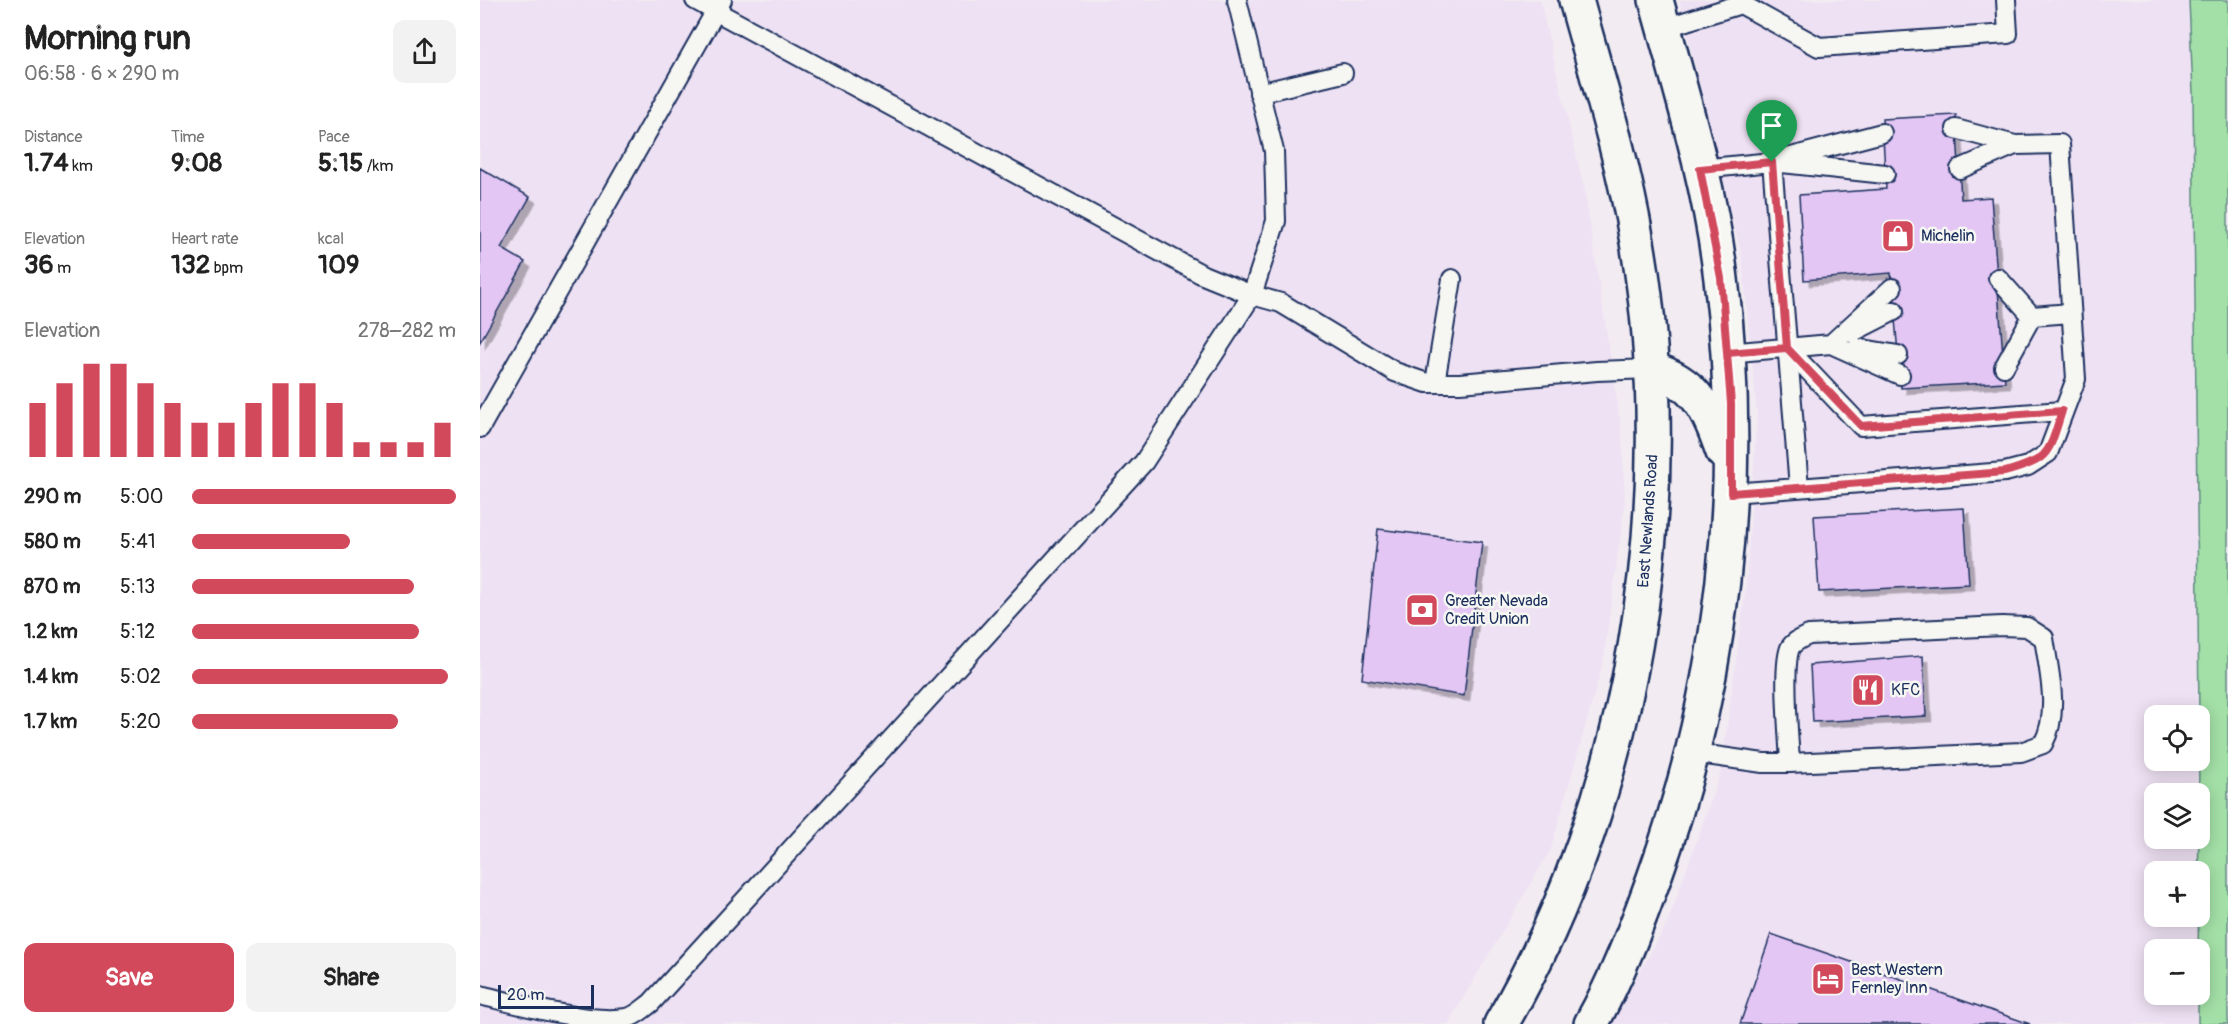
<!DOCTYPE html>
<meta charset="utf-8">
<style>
:root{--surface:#fff;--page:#f2f2f2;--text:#222;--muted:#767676;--accent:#d1495b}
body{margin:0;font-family:Pangolin,sans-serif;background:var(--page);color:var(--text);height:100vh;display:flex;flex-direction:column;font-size:22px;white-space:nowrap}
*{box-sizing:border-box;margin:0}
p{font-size:20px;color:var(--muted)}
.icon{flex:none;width:33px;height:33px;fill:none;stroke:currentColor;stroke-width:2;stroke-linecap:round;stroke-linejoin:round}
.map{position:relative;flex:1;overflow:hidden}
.panel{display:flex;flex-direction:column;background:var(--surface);width:480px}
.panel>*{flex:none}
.fabs{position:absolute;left:1664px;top:705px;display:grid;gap:12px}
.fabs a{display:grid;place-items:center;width:66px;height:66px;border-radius:12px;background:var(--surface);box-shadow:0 3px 15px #0003;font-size:30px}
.scale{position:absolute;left:18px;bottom:15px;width:96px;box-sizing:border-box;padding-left:6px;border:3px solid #1b2f5e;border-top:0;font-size:16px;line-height:21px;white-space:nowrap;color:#1b2f5e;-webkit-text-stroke:4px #f6f6f2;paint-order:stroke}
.pin{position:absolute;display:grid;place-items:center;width:51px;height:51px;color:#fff;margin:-62px -26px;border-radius:50% 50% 50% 0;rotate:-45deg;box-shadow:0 0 6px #0007}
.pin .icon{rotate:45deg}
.round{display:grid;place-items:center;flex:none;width:63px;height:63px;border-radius:12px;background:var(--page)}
.summary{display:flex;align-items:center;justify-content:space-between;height:102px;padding:0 24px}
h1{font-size:33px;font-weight:800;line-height:45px}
.metrics{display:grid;grid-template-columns:repeat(3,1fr);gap:9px;height:102px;padding:6px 24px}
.metrics div{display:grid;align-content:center}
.metrics b{font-size:26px;font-weight:800}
.metrics small{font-size:16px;font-weight:400}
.metrics p{font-size:16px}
.chart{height:168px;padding:12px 24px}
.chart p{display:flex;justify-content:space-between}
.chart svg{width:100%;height:108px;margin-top:6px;stroke:var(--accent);stroke-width:6}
.primary-button{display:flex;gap:12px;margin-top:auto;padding:12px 24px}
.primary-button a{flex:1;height:69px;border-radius:12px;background:var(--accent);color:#fff;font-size:24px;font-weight:800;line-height:69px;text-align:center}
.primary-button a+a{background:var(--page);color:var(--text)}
ul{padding:0 24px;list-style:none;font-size:20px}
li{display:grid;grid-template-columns:96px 72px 1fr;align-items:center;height:45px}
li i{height:15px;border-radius:8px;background:var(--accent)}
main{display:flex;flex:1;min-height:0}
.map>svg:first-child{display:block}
.built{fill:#eee1f3}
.green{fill:#a3e0a7;stroke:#5f8882;stroke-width:1.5}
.building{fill:#e3c6f4;stroke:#1b2f5e;stroke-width:1.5;filter:url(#shadow)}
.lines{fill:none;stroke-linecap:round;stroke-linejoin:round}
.service-casing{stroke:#1b2f5e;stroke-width:22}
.tertiary-casing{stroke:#1b2f5e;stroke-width:38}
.service{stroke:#f6f6f2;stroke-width:18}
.tertiary{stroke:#f6f6f2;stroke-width:33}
.route-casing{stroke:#fff;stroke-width:12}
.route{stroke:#d1495b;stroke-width:8}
.labels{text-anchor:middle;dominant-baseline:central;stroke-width:5;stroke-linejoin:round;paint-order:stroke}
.poi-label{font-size:16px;fill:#1b2f5e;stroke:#f6f6f2;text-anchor:start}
.street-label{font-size:16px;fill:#1b2f5e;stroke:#f6f6f2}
</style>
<main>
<section class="panel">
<div class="summary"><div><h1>Morning run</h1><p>06:58 · 6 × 290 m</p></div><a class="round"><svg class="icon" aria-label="share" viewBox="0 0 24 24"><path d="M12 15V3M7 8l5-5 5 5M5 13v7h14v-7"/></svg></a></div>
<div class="metrics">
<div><p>Distance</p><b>1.74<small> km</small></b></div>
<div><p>Time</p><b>9:08</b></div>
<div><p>Pace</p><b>5:15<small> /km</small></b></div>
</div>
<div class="metrics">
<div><p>Elevation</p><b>36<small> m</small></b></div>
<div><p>Heart rate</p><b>132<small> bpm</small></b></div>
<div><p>kcal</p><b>109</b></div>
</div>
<div class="chart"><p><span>Elevation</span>278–282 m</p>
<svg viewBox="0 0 160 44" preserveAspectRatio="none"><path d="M5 44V22M15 44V14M25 44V6M35 44V6M45 44V14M55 44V22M65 44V30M75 44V30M85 44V22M95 44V14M105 44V14M115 44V22M125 44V38M135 44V38M145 44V38M155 44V30"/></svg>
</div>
<ul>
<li><b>290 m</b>5:00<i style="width:100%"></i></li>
<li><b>580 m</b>5:41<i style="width:60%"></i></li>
<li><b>870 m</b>5:13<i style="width:84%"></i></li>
<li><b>1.2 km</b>5:12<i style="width:86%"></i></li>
<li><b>1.4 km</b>5:02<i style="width:97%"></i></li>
<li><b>1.7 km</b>5:20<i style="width:78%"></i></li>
</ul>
<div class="primary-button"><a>Save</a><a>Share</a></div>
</section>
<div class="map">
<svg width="1748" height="1024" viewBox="0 0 1748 1024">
<defs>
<filter id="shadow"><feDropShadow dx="5.5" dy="5.5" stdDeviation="0" flood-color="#0004"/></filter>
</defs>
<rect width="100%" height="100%" fill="#f2ecf2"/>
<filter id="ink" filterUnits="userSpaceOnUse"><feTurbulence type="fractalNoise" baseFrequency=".0167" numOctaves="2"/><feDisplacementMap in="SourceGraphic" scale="12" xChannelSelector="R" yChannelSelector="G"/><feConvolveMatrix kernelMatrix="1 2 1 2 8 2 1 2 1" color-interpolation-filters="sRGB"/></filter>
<g filter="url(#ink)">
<path class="built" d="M0 0H1060L1105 192 1142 433 1145 503 1123 663 1071 849 968 1024H0Z
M1199 0H1709L1713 93 1718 715 1674 716V760L1719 761V793L1674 794V838L1719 839V871L1674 872V916L1719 917V949L1674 950V994L1718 995V1024H1130L1188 922 1241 771 1266 587 1277 414 1262 258Z"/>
<path class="green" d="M1709 0H1748V1024H1718L1719 716 1713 93Z"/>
<path class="building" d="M1476 115 1481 199 1511 197 1525 382 1421 388 1411 273 1324 280 1319 195 1406 189 1402 119Z
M0 168 50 197 21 248 45 262 0 342Z
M1484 508 1489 584 1339 592 1334 516Z
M898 529 1002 542 984 696 882 679Z
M1443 656 1446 716 1333 722 1330 665Z
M1291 934 1550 1024H1260Z"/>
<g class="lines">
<g class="service-casing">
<path id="service" d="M215 0 723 275 772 295 801 303 915 372 947 383H980L1117 371 1171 369
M1184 28 1261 4 1339 47 1528 34 1526 0
M779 93 863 73
M1476 129 1535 145
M1292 162 1319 487
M1302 163 1405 174
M1220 169 1292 162 1402 133
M1518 278 1552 316
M1371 333 1414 311
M1351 344 1412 288
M1307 348 1381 426 1582 411
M1377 348 1418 355
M1247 353 1351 344 1420 375
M1524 367 1552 316 1591 313
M955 383 972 279
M0 428 242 0
M1251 493 1525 472 1548 466 1568 453 1596 379 1580 144 1535 145 1480 169
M1213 753 1283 763H1310L1541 752 1563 744C1580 713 1569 672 1564 638L1547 627 1522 626 1329 635C1322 638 1314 641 1310 648 1302 668 1309 738 1310 763
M0 995C41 1005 107 1024 147 1018 156 1016 164 1008 171 1003L664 462 772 295 796 221 794 151 757 0"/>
</g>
<g class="tertiary-casing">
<path id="tertiary" d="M1171 369C1217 382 1228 410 1243 452
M1021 1024C1153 798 1202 499 1157 242 1143 160 1118 80 1096 0
M1111 1024C1137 978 1156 928 1174 878 1243 686 1266 482 1241 279 1230 184 1201 92 1176 0"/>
</g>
<use href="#service" class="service"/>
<use href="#tertiary" class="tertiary"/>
</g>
</g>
<g class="lines" filter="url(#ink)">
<g class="route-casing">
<path id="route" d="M1292 162 1307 348 1247 353 1251 404V493L1525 472C1571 459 1568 454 1582 411L1381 426 1307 348 1247 353 1241 278 1220 169 1292 162"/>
</g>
<use href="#route" class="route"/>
</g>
<defs>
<g id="shop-square" transform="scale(1.725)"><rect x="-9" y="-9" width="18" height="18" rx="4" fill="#d1495b" stroke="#f6f6f2"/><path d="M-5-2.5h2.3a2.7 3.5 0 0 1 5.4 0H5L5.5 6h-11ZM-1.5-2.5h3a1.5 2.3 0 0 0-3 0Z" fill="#fff"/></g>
<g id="bank-square" transform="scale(1.725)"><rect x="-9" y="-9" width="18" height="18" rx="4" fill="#d1495b" stroke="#f6f6f2"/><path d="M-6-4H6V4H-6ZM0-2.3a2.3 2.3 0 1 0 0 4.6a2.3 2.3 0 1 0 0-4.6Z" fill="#fff"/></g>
<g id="restaurant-square" transform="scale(1.725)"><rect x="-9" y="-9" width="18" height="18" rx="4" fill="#d1495b" stroke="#f6f6f2"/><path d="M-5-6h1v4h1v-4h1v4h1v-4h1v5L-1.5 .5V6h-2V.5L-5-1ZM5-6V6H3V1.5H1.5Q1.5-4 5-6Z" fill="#fff"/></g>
<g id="hotel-square" transform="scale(1.725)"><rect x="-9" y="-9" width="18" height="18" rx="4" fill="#d1495b" stroke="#f6f6f2"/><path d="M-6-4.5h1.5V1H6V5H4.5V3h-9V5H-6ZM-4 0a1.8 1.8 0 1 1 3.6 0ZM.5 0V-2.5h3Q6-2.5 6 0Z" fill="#fff"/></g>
</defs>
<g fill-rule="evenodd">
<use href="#shop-square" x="1418" y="236"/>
<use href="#bank-square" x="942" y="610"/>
<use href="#restaurant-square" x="1388" y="690"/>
<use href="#hotel-square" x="1348" y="979"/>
</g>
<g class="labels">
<g class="poi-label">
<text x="1441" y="236">Michelin</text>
<text x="965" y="601">Greater Nevada<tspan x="965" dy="18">Credit Union</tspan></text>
<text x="1411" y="690">KFC</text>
<text x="1371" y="970">Best Western<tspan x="1371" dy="18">Fernley Inn</tspan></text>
</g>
<g class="street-label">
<text transform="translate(1168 521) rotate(-86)">East Newlands Road</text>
</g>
</g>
</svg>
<div class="fabs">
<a><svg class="icon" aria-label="locate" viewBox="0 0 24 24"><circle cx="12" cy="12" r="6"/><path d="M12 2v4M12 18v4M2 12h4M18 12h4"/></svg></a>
<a><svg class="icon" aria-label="layers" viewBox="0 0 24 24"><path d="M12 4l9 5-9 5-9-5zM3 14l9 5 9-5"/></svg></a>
<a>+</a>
<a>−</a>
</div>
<div class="scale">20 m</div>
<div class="pin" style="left:1292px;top:162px;background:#1e9e55"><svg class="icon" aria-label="arrive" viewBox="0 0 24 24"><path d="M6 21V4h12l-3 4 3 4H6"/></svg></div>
</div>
</main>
